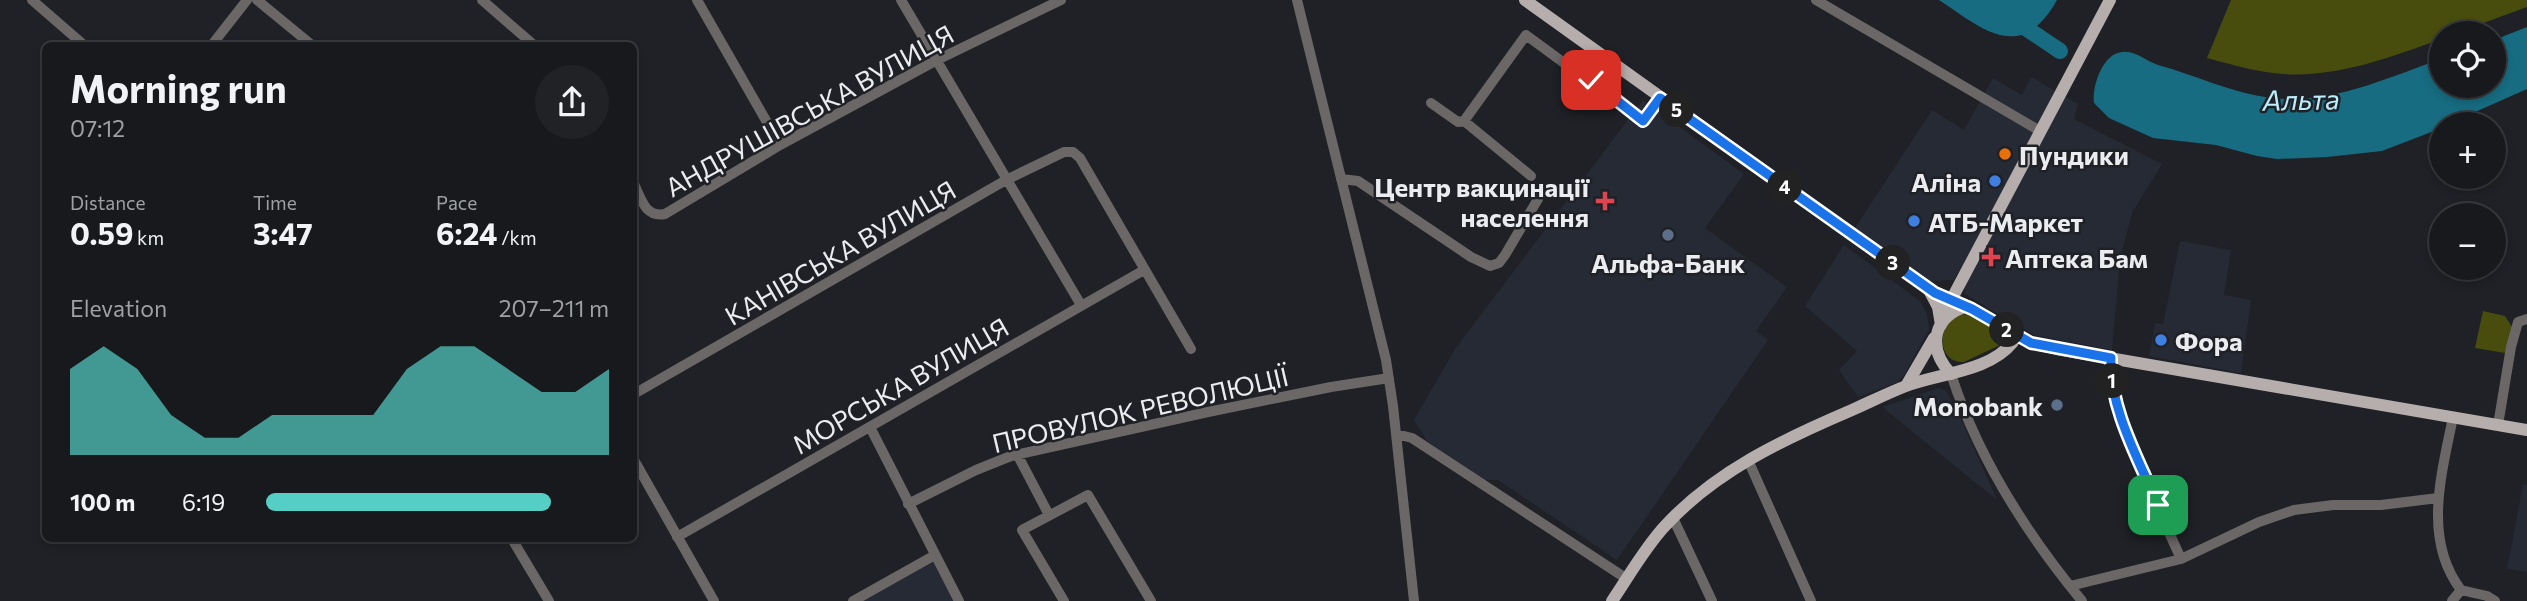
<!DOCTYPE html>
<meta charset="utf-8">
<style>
:root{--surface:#17191c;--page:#202225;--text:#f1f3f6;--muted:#9ea0a3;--line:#36383b;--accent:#55cec5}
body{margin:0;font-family:Commissioner,sans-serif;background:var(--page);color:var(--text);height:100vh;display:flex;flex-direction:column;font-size:26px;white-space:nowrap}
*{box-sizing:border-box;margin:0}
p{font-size:23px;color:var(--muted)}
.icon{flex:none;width:38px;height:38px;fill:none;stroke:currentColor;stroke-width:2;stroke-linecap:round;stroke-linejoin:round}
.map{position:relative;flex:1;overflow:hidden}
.sheet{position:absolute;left:42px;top:42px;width:595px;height:500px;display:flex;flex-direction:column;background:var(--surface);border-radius:10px;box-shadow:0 4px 10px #0003,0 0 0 2px var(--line)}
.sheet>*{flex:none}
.tools{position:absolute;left:2429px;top:21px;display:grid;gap:14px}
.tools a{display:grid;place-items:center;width:77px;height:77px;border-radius:50%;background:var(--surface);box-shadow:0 4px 10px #0003,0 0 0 2px var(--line);font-size:35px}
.pin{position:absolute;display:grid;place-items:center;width:60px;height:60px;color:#fff;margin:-30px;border-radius:14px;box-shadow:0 4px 10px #0006}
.km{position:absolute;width:35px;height:35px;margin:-18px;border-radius:50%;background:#222;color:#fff;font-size:19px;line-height:35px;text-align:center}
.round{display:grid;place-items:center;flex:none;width:74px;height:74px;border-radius:37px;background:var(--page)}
.overview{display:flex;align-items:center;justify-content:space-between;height:119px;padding:0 28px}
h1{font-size:38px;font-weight:700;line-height:52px}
.figures{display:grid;grid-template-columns:repeat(3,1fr);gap:10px;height:119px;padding:7px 28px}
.figures div{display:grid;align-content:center}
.figures b{font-size:30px;font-weight:700}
.figures small{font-size:19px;font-weight:400}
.figures p{font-size:19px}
.chart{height:196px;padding:14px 28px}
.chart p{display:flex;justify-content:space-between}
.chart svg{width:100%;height:126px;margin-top:7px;fill:var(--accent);opacity:.7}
ul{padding:0 28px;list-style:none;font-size:23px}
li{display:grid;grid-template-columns:112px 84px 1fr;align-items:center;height:52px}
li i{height:18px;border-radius:9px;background:var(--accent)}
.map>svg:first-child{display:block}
.built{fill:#252a34}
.green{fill:#484d0e}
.water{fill:#176c81}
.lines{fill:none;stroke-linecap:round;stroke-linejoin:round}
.river{stroke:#176c81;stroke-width:16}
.minor{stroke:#6b6766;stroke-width:10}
.major{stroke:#b6aead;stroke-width:12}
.route-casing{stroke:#fff;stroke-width:14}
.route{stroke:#1a73e8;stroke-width:9}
.food-dot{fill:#e8710a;stroke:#1f2126;stroke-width:2.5}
.shop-dot{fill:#3f7fe0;stroke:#1f2126;stroke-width:2.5}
.health-dot{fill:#e0444e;stroke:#1f2126;stroke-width:2.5}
.service-dot{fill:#5c6f8a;stroke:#1f2126;stroke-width:2.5}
.labels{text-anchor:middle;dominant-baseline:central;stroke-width:5;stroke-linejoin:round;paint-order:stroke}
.street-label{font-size:26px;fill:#ebecf0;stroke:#1f2126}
.poi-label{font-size:26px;font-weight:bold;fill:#ebecf0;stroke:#1f2126;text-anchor:start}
.water-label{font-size:28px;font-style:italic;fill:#bdecfb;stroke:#1f2126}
</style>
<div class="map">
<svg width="2527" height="601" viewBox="0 0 2527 601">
<rect width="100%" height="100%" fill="#1f2126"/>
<path class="built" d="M2031 77 2078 104 2074 119 2162 164 2132 213 2120 259 2112 350 2034 335 1965 294 1964 282 2015 173 1954 280 1929 281 1855 228 1932 110 1964 130 1993 78 2022 95Z
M1643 100 1744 174 1705 228 1787 287 1756 331 1768 340 1617 560 1498 480H1482L1427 441 1414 420 1455 349Z
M2180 241 2231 250 2224 295 2251 300 2241 373 2149 356 2155 323 2163 324Z
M1844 245 1920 301 1927 314 1929 329 1905 374 1898 382 1858 397 1839 370 1857 351 1805 306Z
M1939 388 1946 391 1956 408 1997 500 1882 407Z
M2523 484 2527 485V572L2507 569Z
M935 555 959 601H853Z"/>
<path class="green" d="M2231 0H2527V7L2456 33H2441V39C2386 59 2326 82 2266 72 2246 69 2226 63 2207 58Z
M2483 311 2505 316 2512 327 2505 353 2475 348Z
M1962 314C1976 316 1995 325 2002 338L2000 345 1964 362C1943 363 1937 340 1948 324 1951 319 1957 317 1962 314Z"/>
<path class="water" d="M1939 0H2057C2021 64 1984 30 1939 0Z
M2527 27V89L2448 124H2441L2439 129 2382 151 2327 157 2277 159 2257 156 2216 145 2153 138 2109 118 2094 103C2092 88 2101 58 2118 53 2133 48 2145 61 2158 65 2195 75 2232 93 2271 98 2330 105 2387 78 2441 59V86H2494V40Z"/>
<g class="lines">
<path class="river" d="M1984 0 2060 51"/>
<path class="minor" d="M32 0 85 46
M257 0 313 46
M482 0 535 46
M697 0 780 145
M901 0 1081 305
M1297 0 1386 360 1393 406 1414 601
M1816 0 2040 131
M211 46 247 0
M1431 103 1458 122 1464 121 1531 176
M1464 121 1526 35 1643 121 1660 98
M1341 179 1358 181 1471 257 1490 266 1499 263 1505 255 1538 199
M634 184C641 198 645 218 665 214L780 145 937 60 1061 0
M2111 358C2109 413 2158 506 2181 559
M1951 374C1978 458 2026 533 2082 601
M634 394 1006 180 1064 152H1073L1080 158 1191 349
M2453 417C2442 473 2422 539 2461 590L2487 596 2495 601
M2498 425 2511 347 2518 322 2527 319
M870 427 959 601
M1396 434 1412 438 1627 579
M1017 454 1049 515
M634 460 714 601
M1748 460 1811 601
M908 504 976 470 1011 456 1208 412 1331 387 1389 378
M1673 518 1712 601
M677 537 1144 270
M512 539 549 601
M2070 586 2181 559 2259 522 2294 510 2333 505H2381L2438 498
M853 601 935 555
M1064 601 1022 530 1088 495 1151 601
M2452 601 2461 590"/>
<path class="major" d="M1525 0 1912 277 1935 293 1967 306
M1929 290 1938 307 1941 325
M1948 306 2110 0
M2012 333 2031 343 2057 349 2527 430
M1906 386 1934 338
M1612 601C1629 576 1644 549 1664 527 1715 471 1784 439 1852 410 1870 402 1888 393 1906 386 1940 373 1989 372 2013 342L2012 333 1967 306C1932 317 1927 348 1951 374"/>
</g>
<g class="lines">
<g class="route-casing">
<path id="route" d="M1591 80 1643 121 1660 98 1935 293 1972 309 2031 343 2111 358C2109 408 2139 460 2158 505"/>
</g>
<use href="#route" class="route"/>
</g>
<circle class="food-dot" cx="2005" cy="154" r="7"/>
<g class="shop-dot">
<circle cx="1995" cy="181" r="7"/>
<circle cx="1914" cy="221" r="7"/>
<circle cx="2161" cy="340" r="7"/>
</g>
<g class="health-dot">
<path d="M1601.5 190.5h7v7h7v7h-7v7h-7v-7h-7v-7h7z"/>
<path d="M1987.5 246.5h7v7h7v7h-7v7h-7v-7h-7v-7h7z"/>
</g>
<g class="service-dot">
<circle cx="1668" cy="235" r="7"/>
<circle cx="2057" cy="405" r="7"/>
</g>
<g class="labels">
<g class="street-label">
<text transform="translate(809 110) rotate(-29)">АНДРУШІВСЬКА ВУЛИЦЯ</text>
<text transform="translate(840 252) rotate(-30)">КАНІВСЬКА ВУЛИЦЯ</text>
<text transform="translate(900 385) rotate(-30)">МОРСЬКА ВУЛИЦЯ</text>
<text transform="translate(1140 409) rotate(-13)">ПРОВУЛОК РЕВОЛЮЦІЇ</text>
</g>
<g class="poi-label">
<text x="2019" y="154">Пундики</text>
<text x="1981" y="181" text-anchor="end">Аліна</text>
<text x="1589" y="186" text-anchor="end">Центр вакцинації<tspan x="1589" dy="30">населення</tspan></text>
<text x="1928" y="221">АТБ-Маркет</text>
<text x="2005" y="257">Аптека Бам</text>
<text x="1668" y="262" text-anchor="middle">Альфа-Банк</text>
<text x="2175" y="340">Фора</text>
<text x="2043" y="405" text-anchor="end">Monobank</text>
</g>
<g class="water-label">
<text transform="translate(2301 99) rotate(-1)">Альта</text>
</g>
</g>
</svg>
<div class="tools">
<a><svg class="icon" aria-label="locate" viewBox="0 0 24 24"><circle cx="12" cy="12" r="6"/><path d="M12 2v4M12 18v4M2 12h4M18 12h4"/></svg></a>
<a>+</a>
<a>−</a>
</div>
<div class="pin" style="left:2158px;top:505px;background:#1e9e55"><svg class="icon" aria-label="arrive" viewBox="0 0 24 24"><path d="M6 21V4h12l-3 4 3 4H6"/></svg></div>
<div class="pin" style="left:1591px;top:80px;background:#d93025"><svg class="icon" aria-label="check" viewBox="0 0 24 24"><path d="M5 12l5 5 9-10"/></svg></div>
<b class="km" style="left:2112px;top:381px">1</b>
<b class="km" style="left:2007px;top:330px">2</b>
<b class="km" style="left:1893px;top:263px">3</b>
<b class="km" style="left:1785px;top:187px">4</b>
<b class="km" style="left:1677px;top:110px">5</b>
<section class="sheet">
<div class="overview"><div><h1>Morning run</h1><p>07:12</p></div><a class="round"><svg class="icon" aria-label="share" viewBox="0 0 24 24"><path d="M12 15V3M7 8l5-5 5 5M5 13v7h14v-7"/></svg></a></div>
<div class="figures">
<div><p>Distance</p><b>0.59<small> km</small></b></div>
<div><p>Time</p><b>3:47</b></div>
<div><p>Pace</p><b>6:24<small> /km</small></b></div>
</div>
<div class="chart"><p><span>Elevation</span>207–211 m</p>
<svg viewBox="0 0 160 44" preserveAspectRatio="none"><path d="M0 44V14L10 6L20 14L30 30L40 38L50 38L60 30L70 30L80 30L90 30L100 14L110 6L120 6L130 14L140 22L150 22L160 14V44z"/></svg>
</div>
<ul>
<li><b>100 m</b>6:19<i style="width:83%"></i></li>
</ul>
</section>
</div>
